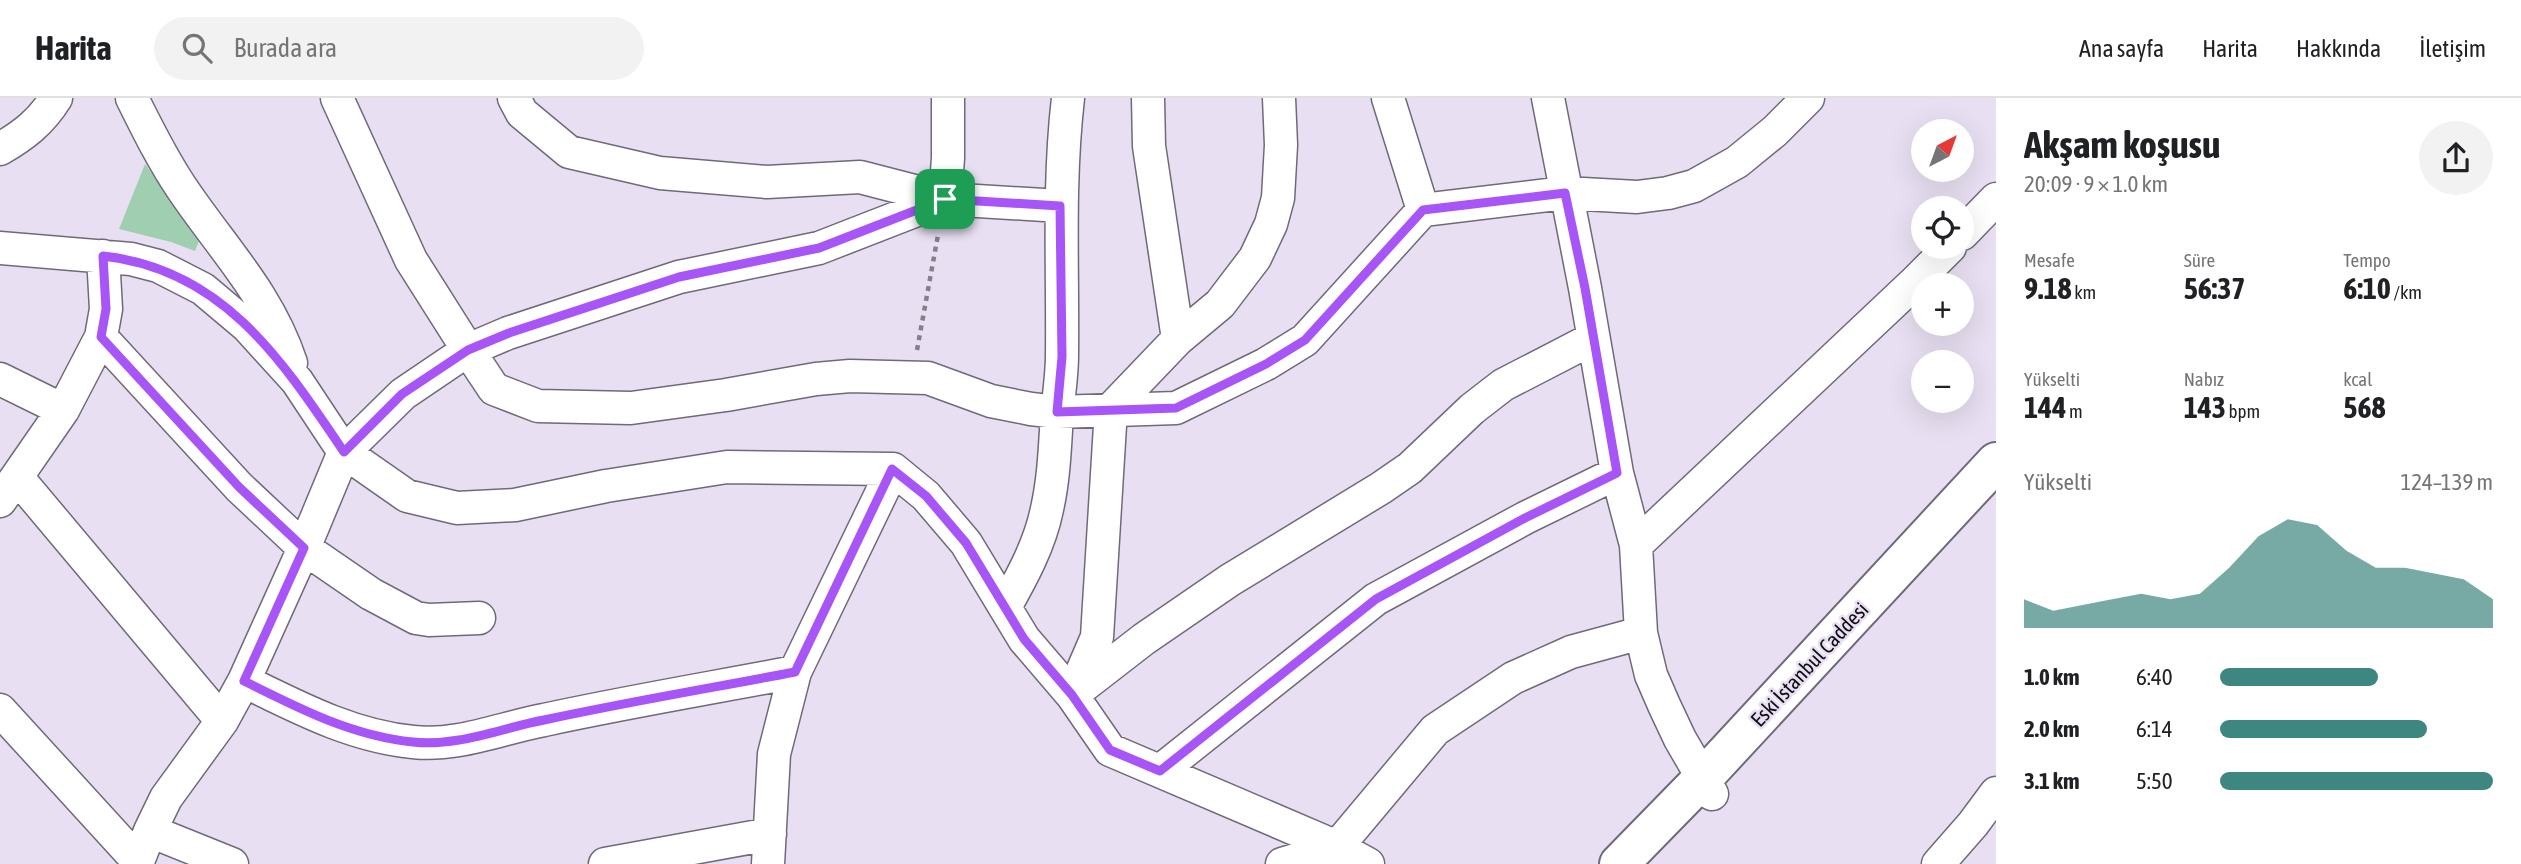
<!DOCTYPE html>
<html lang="tr">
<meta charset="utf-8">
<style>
:root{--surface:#fff;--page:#f2f2f2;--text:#202124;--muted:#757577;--line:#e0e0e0;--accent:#3e8680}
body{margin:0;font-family:"Asap Condensed",sans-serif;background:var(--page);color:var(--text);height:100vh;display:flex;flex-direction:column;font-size:26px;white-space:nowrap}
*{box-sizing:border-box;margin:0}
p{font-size:23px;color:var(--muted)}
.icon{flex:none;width:38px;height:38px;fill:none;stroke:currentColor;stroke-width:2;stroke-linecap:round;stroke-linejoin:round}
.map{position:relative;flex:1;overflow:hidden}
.drawer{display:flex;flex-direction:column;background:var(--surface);width:525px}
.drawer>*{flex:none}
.needle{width:46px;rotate:41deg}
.fabs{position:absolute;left:1911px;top:21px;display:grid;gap:14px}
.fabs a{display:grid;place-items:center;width:63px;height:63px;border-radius:50%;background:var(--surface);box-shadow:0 7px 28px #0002;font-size:35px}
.pin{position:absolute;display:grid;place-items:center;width:60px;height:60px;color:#fff;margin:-30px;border-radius:14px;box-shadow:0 4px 10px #0006}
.round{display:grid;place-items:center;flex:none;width:74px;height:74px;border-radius:37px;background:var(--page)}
.summary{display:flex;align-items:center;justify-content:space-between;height:119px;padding:0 28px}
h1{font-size:38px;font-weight:700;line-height:52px}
.stats{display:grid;grid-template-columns:repeat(3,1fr);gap:10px;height:119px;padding:7px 28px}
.stats div{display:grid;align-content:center}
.stats b{font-size:30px;font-weight:700}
.stats small{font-size:19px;font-weight:400}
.stats p{font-size:19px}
.chart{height:196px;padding:14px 28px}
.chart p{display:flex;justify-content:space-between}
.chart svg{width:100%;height:126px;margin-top:7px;fill:var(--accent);opacity:.7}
ul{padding:0 28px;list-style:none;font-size:23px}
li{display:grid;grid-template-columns:112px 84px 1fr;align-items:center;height:52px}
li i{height:18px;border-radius:9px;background:var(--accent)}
header{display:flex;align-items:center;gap:42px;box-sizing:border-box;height:98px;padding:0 35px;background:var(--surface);border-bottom:2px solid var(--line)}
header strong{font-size:33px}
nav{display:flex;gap:38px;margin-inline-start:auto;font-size:24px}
.search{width:490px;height:63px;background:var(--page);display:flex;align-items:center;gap:18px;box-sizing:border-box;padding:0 24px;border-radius:38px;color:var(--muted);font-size:26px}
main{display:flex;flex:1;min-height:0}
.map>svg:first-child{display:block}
.park{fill:#9fcfb0}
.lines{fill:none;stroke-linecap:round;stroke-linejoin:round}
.street-casing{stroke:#706979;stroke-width:35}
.secondary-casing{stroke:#706979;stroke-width:42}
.path{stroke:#847f8b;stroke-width:4.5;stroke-dasharray:5 5;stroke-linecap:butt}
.street{stroke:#fff;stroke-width:32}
.secondary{stroke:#fff;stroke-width:38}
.route-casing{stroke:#fff;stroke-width:14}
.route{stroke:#a855f7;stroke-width:9}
.labels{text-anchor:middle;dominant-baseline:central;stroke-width:5;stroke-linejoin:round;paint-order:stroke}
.street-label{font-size:21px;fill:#100d13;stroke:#e8e0f2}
</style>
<header>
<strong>Harita</strong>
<div class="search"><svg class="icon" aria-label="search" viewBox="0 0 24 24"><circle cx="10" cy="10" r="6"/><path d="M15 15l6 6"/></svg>Burada ara</div>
<nav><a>Ana sayfa</a><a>Harita</a><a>Hakkında</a><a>İletişim</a></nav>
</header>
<main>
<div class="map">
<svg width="1996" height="766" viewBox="0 0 1996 766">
<rect width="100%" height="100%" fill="#e8e0f2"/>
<path class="park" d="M145 66 199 143 195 153 171 144 119 131Z"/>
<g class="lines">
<g class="street-casing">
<path id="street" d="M132 0C147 30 162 61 181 89 221 149 268 195 291 265
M337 0 411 162 468 252 494 291 538 308 631 310 726 297 816 281 850 278 928 280 991 303 1031 311 1057 314 1176 310 1266 266 1305 242 1423 112
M514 0 522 15 569 54 660 75 767 84 860 79 945 101 1060 108
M1148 0 1149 48 1178 241
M1388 0 1423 112 1565 95 1637 99 1668 95 1694 88 1737 64 1775 33 1808 0
M1548 0 1585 190 1617 375 1636 447 1641 535 1651 577 1664 607 1680 641 1712 696
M0 51C24 37 41 24 56 0
M945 101 948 60V0
M1962 136 1996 101
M0 150 131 161 158 168 203 191 247 228 297 283 344 354 407 398 457 410 515 407 606 388 727 369 893 371 926 398 966 445 1024 541 1072 597 1110 652 1337 749 1368 766
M101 239 239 389 304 450 371 496 416 520 429 522 479 520
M0 281 63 312
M17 379 222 623
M0 403 63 312 101 239 106 211 103 158
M1636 447 1913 186 1950 149
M1005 509C1022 479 1040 446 1047 411 1054 380 1055 348 1057 315 1059 296 1062 276 1062 257 1063 170 1058 87 1068 0
M244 583C299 610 352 638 413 644 458 649 501 630 544 622 627 604 711 590 795 574
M1073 596 1144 541 1230 482 1381 390 1410 370 1472 311 1503 287 1592 241
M1072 597 1097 539 1111 311 1178 241 1220 206 1255 160 1271 126 1278 100 1281 47 1279 0
M0 612 138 763
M1160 673 1376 501 1525 420 1617 375
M150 733 232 766
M137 766 150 733 166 700 222 623 244 583 304 450 344 354 403 296 468 252 508 235 679 179 819 150 945 101
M605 766 770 736
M768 766 774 656 795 574 893 371
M1282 766 1337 749 1435 632 1513 580 1571 554 1641 535
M1938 766 1973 726 1996 695"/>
</g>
<g class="secondary-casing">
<path id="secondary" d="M1619 766 1703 680 1996 364"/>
</g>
<path class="path" d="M917 252 938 137"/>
<use href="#street" class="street"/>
<use href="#secondary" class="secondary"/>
</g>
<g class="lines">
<g class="route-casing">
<path id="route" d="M1565 95 1585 190 1617 375 1525 420 1376 501 1160 673 1110 652 1072 597 1024 541 966 445 926 398 892 371 795 574C711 590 627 604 544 622 501 630 458 649 413 644 352 638 298 610 244 583L304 450 239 389 101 239 106 211 103 158C223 171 282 262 344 354L402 296 468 252 509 235 679 179 819 150 945 101 1060 108 1062 259 1057 314 1176 310 1266 266 1305 242 1423 112Z"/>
</g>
<use href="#route" class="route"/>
</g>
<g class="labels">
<g class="street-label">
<text transform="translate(1809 566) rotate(-47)">Eski İstanbul Caddesi</text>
</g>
</g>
</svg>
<div class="fabs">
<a><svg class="needle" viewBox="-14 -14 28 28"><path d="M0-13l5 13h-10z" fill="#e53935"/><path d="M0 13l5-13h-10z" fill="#757577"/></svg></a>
<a><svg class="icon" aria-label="locate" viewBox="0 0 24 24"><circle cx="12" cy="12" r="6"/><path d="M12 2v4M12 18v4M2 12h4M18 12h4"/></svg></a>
<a>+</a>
<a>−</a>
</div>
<div class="pin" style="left:945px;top:101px;background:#1e9e55"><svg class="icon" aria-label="arrive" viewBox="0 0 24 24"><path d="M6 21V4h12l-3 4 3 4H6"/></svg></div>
</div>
<section class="drawer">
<div class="summary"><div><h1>Akşam koşusu</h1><p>20:09 · 9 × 1.0 km</p></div><a class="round"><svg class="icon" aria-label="share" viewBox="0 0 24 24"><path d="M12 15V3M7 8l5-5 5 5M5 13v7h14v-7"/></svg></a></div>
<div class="stats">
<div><p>Mesafe</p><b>9.18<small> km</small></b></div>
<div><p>Süre</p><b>56:37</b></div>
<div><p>Tempo</p><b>6:10<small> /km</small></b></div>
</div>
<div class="stats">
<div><p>Yükselti</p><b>144<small> m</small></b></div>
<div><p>Nabız</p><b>143<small> bpm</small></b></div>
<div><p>kcal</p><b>568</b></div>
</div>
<div class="chart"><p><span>Yükselti</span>124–139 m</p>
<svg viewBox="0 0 160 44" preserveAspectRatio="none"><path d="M0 44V34L10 38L20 36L30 34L40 32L50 34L60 32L70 23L80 12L90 6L100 8L110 17L120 23L130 23L140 25L150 27L160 34V44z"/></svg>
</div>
<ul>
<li><b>1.0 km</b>6:40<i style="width:58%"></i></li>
<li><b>2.0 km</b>6:14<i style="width:76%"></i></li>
<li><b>3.1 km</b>5:50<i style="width:100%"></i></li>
</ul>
</section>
</main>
